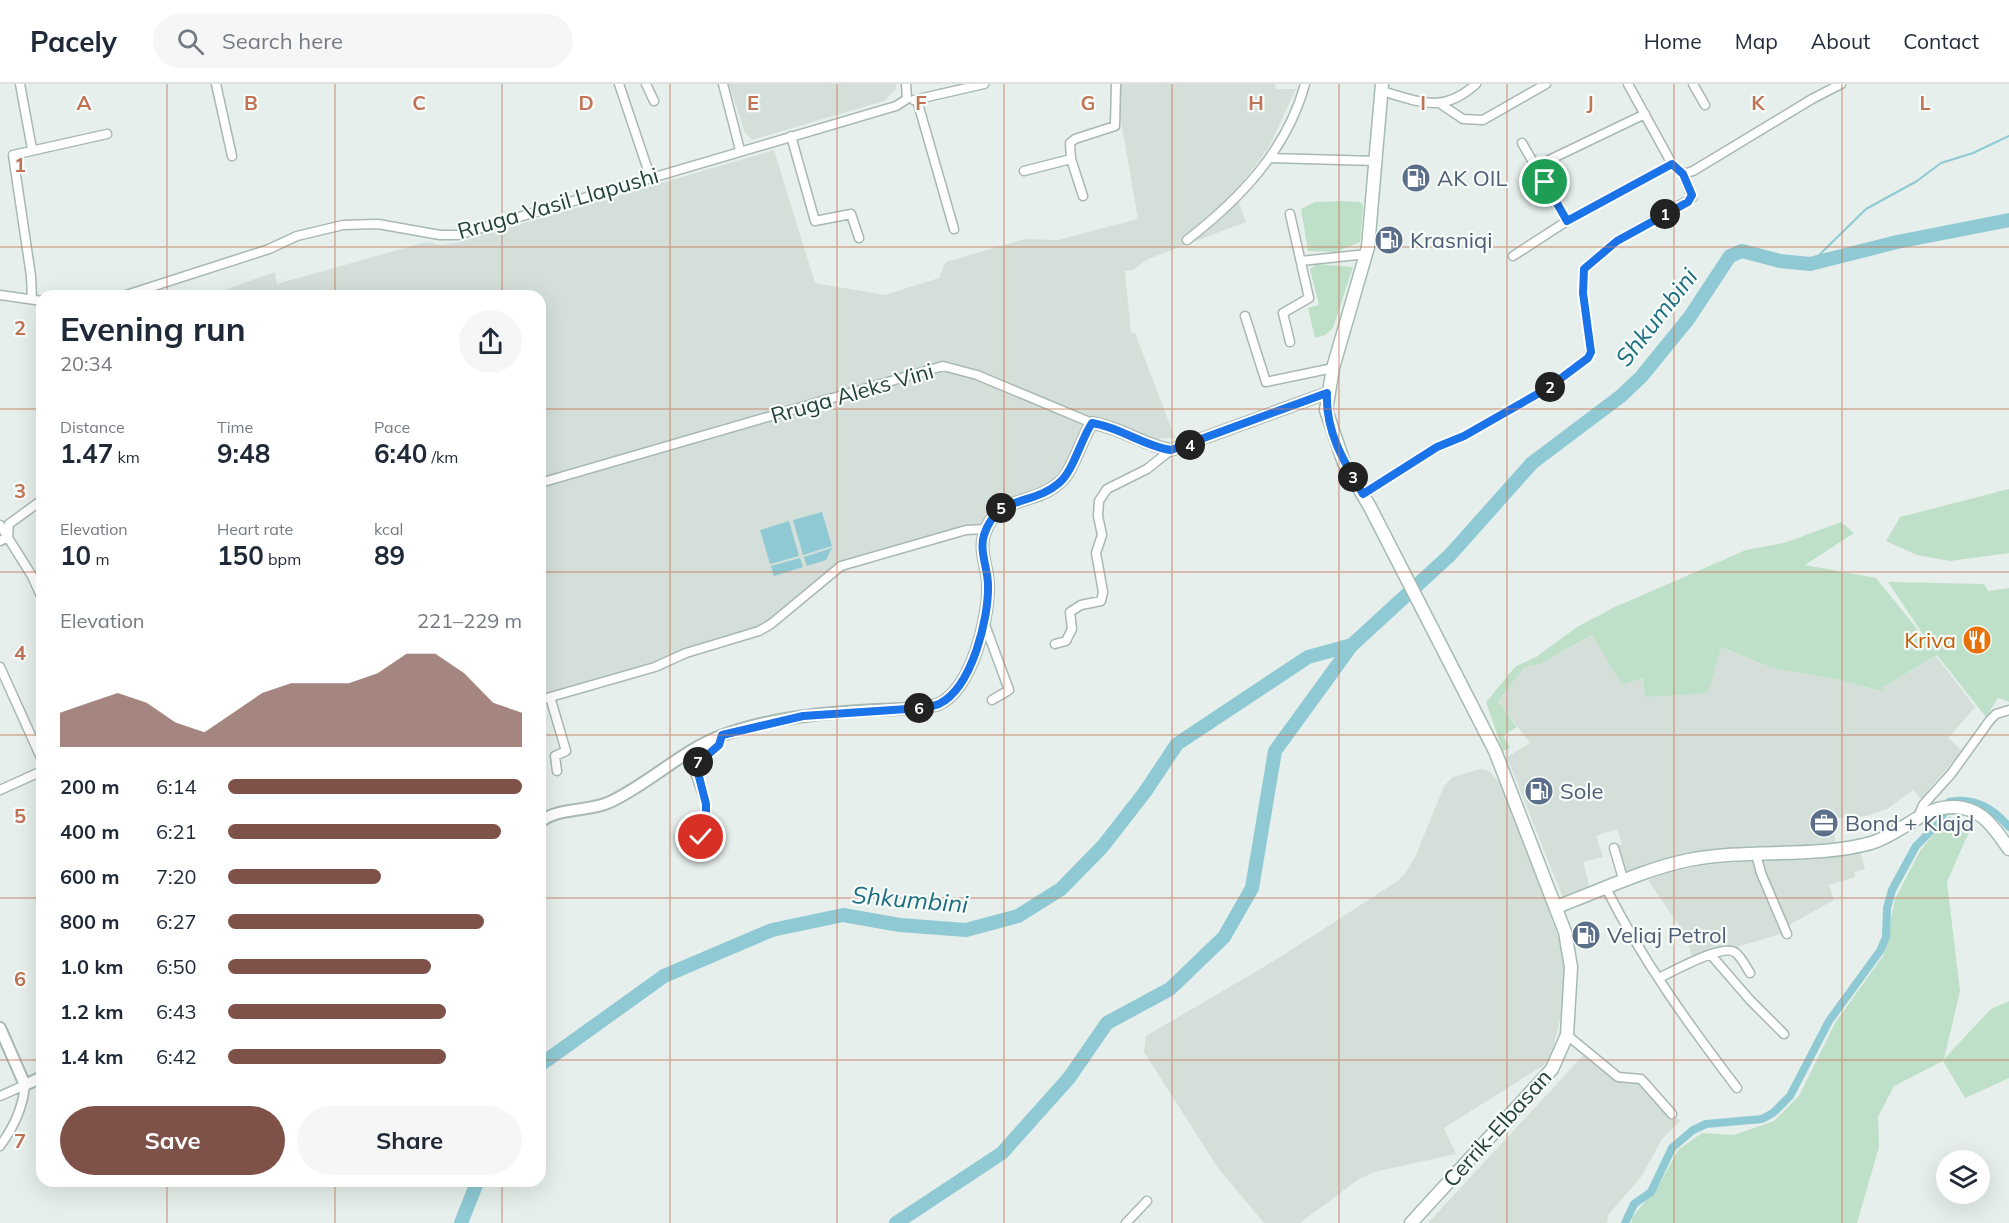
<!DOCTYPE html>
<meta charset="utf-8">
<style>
:root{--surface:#fff;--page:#f6f6f7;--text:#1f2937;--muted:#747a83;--line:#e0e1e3;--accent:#7f5249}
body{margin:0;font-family:Mulish,sans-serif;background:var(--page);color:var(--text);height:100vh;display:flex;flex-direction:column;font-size:22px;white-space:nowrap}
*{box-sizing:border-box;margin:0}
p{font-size:20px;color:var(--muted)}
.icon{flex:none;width:33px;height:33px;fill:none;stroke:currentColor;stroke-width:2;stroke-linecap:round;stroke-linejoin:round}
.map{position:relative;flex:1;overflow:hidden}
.drawer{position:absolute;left:36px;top:206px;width:510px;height:897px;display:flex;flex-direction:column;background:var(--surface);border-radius:18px;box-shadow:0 6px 24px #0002}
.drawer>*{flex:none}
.fabs{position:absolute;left:1936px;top:1066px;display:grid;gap:12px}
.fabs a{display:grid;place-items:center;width:54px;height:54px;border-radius:50%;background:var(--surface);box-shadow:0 6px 24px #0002;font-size:30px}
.pin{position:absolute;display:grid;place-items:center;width:51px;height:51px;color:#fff;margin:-26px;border:3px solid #fff;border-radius:50%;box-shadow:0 2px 6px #0007}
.km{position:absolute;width:30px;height:30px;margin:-15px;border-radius:50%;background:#222;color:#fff;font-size:16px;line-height:30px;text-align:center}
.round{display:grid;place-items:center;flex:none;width:63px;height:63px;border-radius:32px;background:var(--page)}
.overview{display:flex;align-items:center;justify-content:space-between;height:102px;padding:0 24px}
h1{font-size:33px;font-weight:700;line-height:45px}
.figures{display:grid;grid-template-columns:repeat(3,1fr);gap:9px;height:102px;padding:6px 24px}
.figures div{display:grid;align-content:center}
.figures b{font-size:26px;font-weight:700}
.figures small{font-size:16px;font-weight:400}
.figures p{font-size:16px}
.chart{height:168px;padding:12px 24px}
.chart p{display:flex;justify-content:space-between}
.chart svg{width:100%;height:108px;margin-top:6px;fill:var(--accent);opacity:.7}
.primary-button{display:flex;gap:12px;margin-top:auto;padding:12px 24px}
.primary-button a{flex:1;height:69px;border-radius:36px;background:var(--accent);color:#fff;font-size:24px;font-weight:700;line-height:69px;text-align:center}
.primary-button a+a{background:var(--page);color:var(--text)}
ul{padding:0 24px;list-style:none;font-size:20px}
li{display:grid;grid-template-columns:96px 72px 1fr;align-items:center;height:45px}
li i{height:15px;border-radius:8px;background:var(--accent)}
header{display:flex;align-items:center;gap:36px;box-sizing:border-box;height:84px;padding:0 30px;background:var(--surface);border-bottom:2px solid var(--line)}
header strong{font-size:28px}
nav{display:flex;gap:33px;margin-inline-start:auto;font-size:21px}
.search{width:420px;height:54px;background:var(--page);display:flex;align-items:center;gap:15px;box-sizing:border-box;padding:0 21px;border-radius:33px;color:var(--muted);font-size:22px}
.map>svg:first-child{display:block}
.built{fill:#d4dfda}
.green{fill:#bfe0c8}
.water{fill:#8ec9d4}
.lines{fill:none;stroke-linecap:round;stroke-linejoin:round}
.stream{stroke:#8ec9d4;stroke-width:2}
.canal{stroke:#8ec9d4;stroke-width:8}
.river{stroke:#8ec9d4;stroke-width:14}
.minor-casing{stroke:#a8b8b2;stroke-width:11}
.tertiary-casing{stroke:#a8b8b2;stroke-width:14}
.secondary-casing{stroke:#a4bbb3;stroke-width:15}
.minor{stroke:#fff;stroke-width:8}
.tertiary{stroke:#fff;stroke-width:10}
.secondary{stroke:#fff;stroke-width:12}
.route-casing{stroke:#fff;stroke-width:12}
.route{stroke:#1a73e8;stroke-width:8}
.grid{fill:none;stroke:#c07456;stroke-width:1.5;stroke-opacity:0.55}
.labels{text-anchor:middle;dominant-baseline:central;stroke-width:4.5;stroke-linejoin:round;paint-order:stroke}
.service-label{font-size:22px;fill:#4e5e75;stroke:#f7fbf9;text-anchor:start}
.street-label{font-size:22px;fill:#24423a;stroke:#f7fbf9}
.food-label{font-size:22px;fill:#c56008;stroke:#f7fbf9;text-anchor:end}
.water-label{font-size:24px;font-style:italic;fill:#1c6f80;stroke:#f7fbf9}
.grid-label{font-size:20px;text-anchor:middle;font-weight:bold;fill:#c07456;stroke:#f7fbf9;stroke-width:4.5;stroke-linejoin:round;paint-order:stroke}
</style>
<header>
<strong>Pacely</strong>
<div class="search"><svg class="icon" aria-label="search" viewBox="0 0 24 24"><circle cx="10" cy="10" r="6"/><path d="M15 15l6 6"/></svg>Search here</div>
<nav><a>Home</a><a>Map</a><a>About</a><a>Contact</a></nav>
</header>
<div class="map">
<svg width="2009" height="1139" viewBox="0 0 2009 1139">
<rect width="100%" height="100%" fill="#e6efeb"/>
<path class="built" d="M729 0H896V5L884 17 752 56 745 49Z
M1119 0H1275L1276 5H1296L1269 63 1235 108 1246 138 1148 175 1133 186 1125 187 1131 249H1135L1175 354 1153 355 1089 332 1058 399 1002 417 987 440 842 480 767 543 658 576V581L540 613V212H208L275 188 277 200 426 158 440 161 456 159 774 66 815 199 885 211 939 194 946 178 1025 155 1058 156 1138 135 1119 26Z
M1593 551 1622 601 1644 594 1645 613 1720 563 1772 584 1836 595 1883 608 1882 604 1936 572 1975 623 1948 654 1962 667 1929 705 1933 708 1923 717 1913 706 1887 725 1866 732 1834 734 1835 759 1738 766 1628 792 1618 762 1622 760 1617 745 1596 752 1603 773 1583 778 1590 804 1563 814 1507 673 1530 659 1498 617 1524 584 1540 580Z
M1480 685 1489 687 1507 708 1563 867 1565 880 1563 923 1551 972 1544 981 1444 1044 1456 1070 1374 1088 1359 1095 1300 1139H1264L1218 1084 1144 968 1146 952 1282 872 1396 798 1405 790 1416 771 1444 702 1453 693Z
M1860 768 1865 785 1855 788V793L1829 801 1834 816 1791 840 1784 849 1693 876 1685 850 1648 796 1668 788 1706 781Z
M1591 963 1614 986 1624 991 1640 993 1680 1037 1662 1055 1641 1093 1608 1131 1607 1139H1428Z"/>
<path class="green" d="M1343 117 1360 118 1363 121 1360 158 1336 168 1308 167 1301 125 1315 118Z
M1317 180 1353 183 1333 244 1325 251 1315 254 1308 224 1319 221 1310 185Z
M2009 405V469L1950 477 1917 471 1886 457 1900 433Z
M1841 438 1854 449 1805 481 1876 494 1930 561 1888 498 1984 500 1988 507 2009 504V618L1998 614 1986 633 1937 571 1882 604 1884 608 1836 595 1772 584 1721 563 1708 609 1645 613 1643 594 1622 601 1592 551 1540 580 1524 584 1498 617 1517 643 1503 651 1510 664 1503 667 1486 618 1516 582 1536 573 1577 543 1615 523 1746 466 1784 459Z
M1949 732 1971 743 1947 798 1960 907 1944 975 1991 925 2009 917V994L1965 1014 1943 977 1894 1002 1878 1033 1879 1063 1857 1139H1631L1633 1132 1659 1101 1678 1066 1702 1049 1734 1051 1774 1037 1799 1012 1835 939 1883 872 1895 815 1920 767Z"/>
<path class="water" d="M822 428 832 462 803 471 793 436Z
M789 437 799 472 770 480 760 446Z
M832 464 826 476 807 482 804 473Z
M800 474 803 483 774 492 771 482Z"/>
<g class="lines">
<path class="stream" d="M1810 180 1866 125 1917 97 1941 79 1973 69 2009 52"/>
<path class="canal" d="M1625 1139 1634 1120 1651 1108 1672 1064 1693 1046 1706 1040 1762 1035 1773 1029 1790 1012 1829 937 1880 867 1886 853 1887 824 1892 806 1916 762 1939 739 1949 718C1973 713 1993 724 2009 743"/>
<path class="river" d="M540 981 664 892 772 846 843 831 900 841 966 846 1018 832 1061 805 1103 762 1145 708 1177 660 1308 573 1352 561
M461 1139 478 1096
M896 1139 1002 1069 1069 994 1107 939 1170 905 1224 853 1252 804 1275 667 1352 561 1450 471 1532 379 1621 312 1641 293 1689 234 1730 172 1742 167 1780 177 1810 180 1897 158 2009 136"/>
<g class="minor-casing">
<path id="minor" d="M20 0 32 65
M216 0 232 72
M619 0 650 92
M646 0 654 17
M723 0 740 66
M1693 0 1705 21
M1382 7C1420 18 1443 30 1476 0
M914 16 984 0
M917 16 954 145
M1442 21 1463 35 1483 36 1546 0
M791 52 815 137 851 130 859 154
M1522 59 1567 137
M1270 74 1376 77
M1549 76 1645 30
M1024 87 1071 75
M1683 90 1693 87 1812 15 1841 0
M1083 112 1071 75 1070 59 1075 55 1115 42 1116 0
M1290 130 1309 214 1283 229 1290 258
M1187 156C1240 115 1287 66 1305 0
M1513 172 1567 137 1672 80
M1301 177 1367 170
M0 211 42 217
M123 212 269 165 297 152 343 141 378 140 440 151H458L896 22 907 15 906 0
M32 215 31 192 13 71 107 50
M1245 232 1266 298 1333 284
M540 399 943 282 977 291 1092 339
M1363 410 1437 363 1464 352 1548 304 1588 274 1591 264 1583 209 1584 185 1617 157 1692 114 1683 90 1672 80 1628 0
M0 441 32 492 42 514
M0 457 8 453 9 440 42 416
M985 541 1009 606 992 616
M1055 560 1066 557 1072 545 1070 528 1081 521 1101 517 1103 508 1096 469 1102 451 1098 432 1099 417 1107 405 1147 385 1171 366
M0 583 42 676
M550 613 566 667 555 672 557 687
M540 616 655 583 686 569 759 547 771 540 841 482 966 446 987 445
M0 706 42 687
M1918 733 1923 721 1951 690 1990 636 1996 630 2009 626
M691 757 706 748V720L696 691V681L719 661 722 651
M1614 764 1624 798
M1756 770 1761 789 1787 850
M1606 804C1642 876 1689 941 1737 1004
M1711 871 1750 916 1784 950
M1659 894C1672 888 1724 858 1736 869 1742 874 1746 883 1750 889
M1567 951 1618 993 1641 995 1672 1030
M0 1012 25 1001C23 1024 14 1043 0 1062
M1126 1139 1147 1117"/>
</g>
<g class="tertiary-casing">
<path id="tertiary" d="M540 738C558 723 589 728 610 718 649 700 682 666 723 651 787 628 855 627 922 624 927 623 934 622 939 620 972 604 989 534 988 501 988 485 979 467 984 451 997 410 1033 422 1059 399 1073 388 1081 355 1092 339 1120 343 1143 361 1171 366L1327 309
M0 944 25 1001 42 993"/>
</g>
<g class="secondary-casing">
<path id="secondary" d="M1382 0 1368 163 1333 284 1326 326 1344 379 1370 423 1495 667 1565 848 1571 883 1567 951 1552 985 1411 1139
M1556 823C1597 808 1647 784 1689 776 1749 764 1813 775 1871 759 1903 750 1926 717 1963 724 1985 728 1997 748 2009 765"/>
</g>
<use href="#minor" class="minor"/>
<use href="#tertiary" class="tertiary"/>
<use href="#secondary" class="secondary"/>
</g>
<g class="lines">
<g class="route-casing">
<path id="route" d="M701 753 706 748V720L696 681 719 661 722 651 803 632 922 624C927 623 934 622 939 620 972 604 989 534 988 501 988 485 979 467 984 451 997 410 1033 422 1059 399 1073 388 1081 355 1092 339 1120 343 1143 362 1171 366L1327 309C1325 347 1344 378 1363 410L1437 363 1464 352 1548 304 1588 274 1591 268 1583 209 1584 185 1617 157 1688 118 1692 111 1683 90 1672 80 1567 137 1545 98"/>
</g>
<use href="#route" class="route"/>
</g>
<path class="grid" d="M167 0V212M335 0V212M502 0V212M670 0V1139M837 0V1139M1004 0V1139M1172 0V1139M1339 0V1139M1507 0V1139M1674 0V1139M1842 0V1139M0 163H2009M0 325H42M540 325H2009M0 488H42M540 488H2009M0 651H42M540 651H2009M0 814H42M540 814H2009M0 976H42M540 976H2009M167 1096V1139M335 1096V1139M502 1096V1139"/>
<defs>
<g id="fuel-disc" transform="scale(1.5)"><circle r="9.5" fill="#5c6f8a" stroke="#f7fbf9"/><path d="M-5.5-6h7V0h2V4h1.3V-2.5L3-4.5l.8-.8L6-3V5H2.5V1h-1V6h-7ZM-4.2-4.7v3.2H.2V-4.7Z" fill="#fff"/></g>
<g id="restaurant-disc" transform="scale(1.5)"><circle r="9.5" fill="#e8710a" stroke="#f7fbf9"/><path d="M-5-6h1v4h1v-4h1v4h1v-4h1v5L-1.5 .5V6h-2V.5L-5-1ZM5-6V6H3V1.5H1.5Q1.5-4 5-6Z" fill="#fff"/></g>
<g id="office-disc" transform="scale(1.5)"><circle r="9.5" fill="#5c6f8a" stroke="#f7fbf9"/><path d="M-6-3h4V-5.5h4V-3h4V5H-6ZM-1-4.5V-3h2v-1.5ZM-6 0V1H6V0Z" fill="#fff"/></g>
</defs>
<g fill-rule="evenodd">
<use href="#fuel-disc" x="1416" y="94"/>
<use href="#fuel-disc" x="1389" y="156"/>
<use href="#restaurant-disc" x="1977" y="556"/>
<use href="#fuel-disc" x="1539" y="707"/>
<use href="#office-disc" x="1824" y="739"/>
<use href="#fuel-disc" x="1586" y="851"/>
</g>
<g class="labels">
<g class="service-label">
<text x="1437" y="94">AK OIL</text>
<text x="1410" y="156">Krasniqi</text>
<text x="1560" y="707">Sole</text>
<text x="1845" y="739">Bond + Klajd</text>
<text x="1607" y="851">Veliaj Petrol</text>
</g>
<g class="street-label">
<text transform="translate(558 119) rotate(-16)">Rruga Vasil Llapushi</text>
<text transform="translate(852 309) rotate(-16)">Rruga Aleks Vini</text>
<text transform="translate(1497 1044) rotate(-48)">Cerrik-Elbasan</text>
</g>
<g class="food-label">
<text x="1956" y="556">Kriva</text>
</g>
<g class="water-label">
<text transform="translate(1656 233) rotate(-52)">Shkumbini</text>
<text transform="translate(910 815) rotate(5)">Shkumbini</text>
</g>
</g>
<g class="grid-label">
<text x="84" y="26">A</text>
<text x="251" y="26">B</text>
<text x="419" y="26">C</text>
<text x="586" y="26">D</text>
<text x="753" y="26">E</text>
<text x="921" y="26">F</text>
<text x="1088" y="26">G</text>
<text x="1256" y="26">H</text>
<text x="1423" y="26">I</text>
<text x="1590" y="26">J</text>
<text x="1758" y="26">K</text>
<text x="1925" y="26">L</text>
<text x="20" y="88">1</text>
<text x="20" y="251">2</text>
<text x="20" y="414">3</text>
<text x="20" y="576">4</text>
<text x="20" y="739">5</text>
<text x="20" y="902">6</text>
<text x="20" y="1064">7</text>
</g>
</svg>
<div class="fabs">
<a><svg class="icon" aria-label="layers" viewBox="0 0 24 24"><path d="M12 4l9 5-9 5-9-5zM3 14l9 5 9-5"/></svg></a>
</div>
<div class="pin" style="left:1545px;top:98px;background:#1e9e55"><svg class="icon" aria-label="arrive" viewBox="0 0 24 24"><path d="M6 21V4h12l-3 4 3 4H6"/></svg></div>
<div class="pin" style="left:701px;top:753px;background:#d93025"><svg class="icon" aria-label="check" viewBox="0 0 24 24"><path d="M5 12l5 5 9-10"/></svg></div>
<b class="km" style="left:1665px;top:130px">1</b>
<b class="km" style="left:1550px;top:303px">2</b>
<b class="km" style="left:1353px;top:393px">3</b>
<b class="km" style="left:1190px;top:361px">4</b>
<b class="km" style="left:1001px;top:424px">5</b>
<b class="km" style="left:919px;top:624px">6</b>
<b class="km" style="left:698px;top:678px">7</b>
<section class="drawer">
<div class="overview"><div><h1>Evening run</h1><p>20:34</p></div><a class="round"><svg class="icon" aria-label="share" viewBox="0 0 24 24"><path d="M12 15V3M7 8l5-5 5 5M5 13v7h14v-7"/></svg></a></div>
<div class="figures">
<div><p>Distance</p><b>1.47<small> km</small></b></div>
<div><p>Time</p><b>9:48</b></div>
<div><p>Pace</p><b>6:40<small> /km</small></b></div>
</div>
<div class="figures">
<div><p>Elevation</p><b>10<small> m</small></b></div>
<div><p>Heart rate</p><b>150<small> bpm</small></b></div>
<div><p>kcal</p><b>89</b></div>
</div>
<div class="chart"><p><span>Elevation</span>221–229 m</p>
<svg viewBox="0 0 160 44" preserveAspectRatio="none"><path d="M0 44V30L10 26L20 22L30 26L40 34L50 38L60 30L70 22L80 18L90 18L100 18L110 14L120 6L130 6L140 14L150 26L160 30V44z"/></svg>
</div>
<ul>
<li><b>200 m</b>6:14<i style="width:100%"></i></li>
<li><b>400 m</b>6:21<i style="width:93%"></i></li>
<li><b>600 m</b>7:20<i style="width:52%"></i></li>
<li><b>800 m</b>6:27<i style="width:87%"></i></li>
<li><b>1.0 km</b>6:50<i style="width:69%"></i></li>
<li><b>1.2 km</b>6:43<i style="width:74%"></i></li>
<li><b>1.4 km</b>6:42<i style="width:74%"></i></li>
</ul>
<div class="primary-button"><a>Save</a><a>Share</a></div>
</section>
</div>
